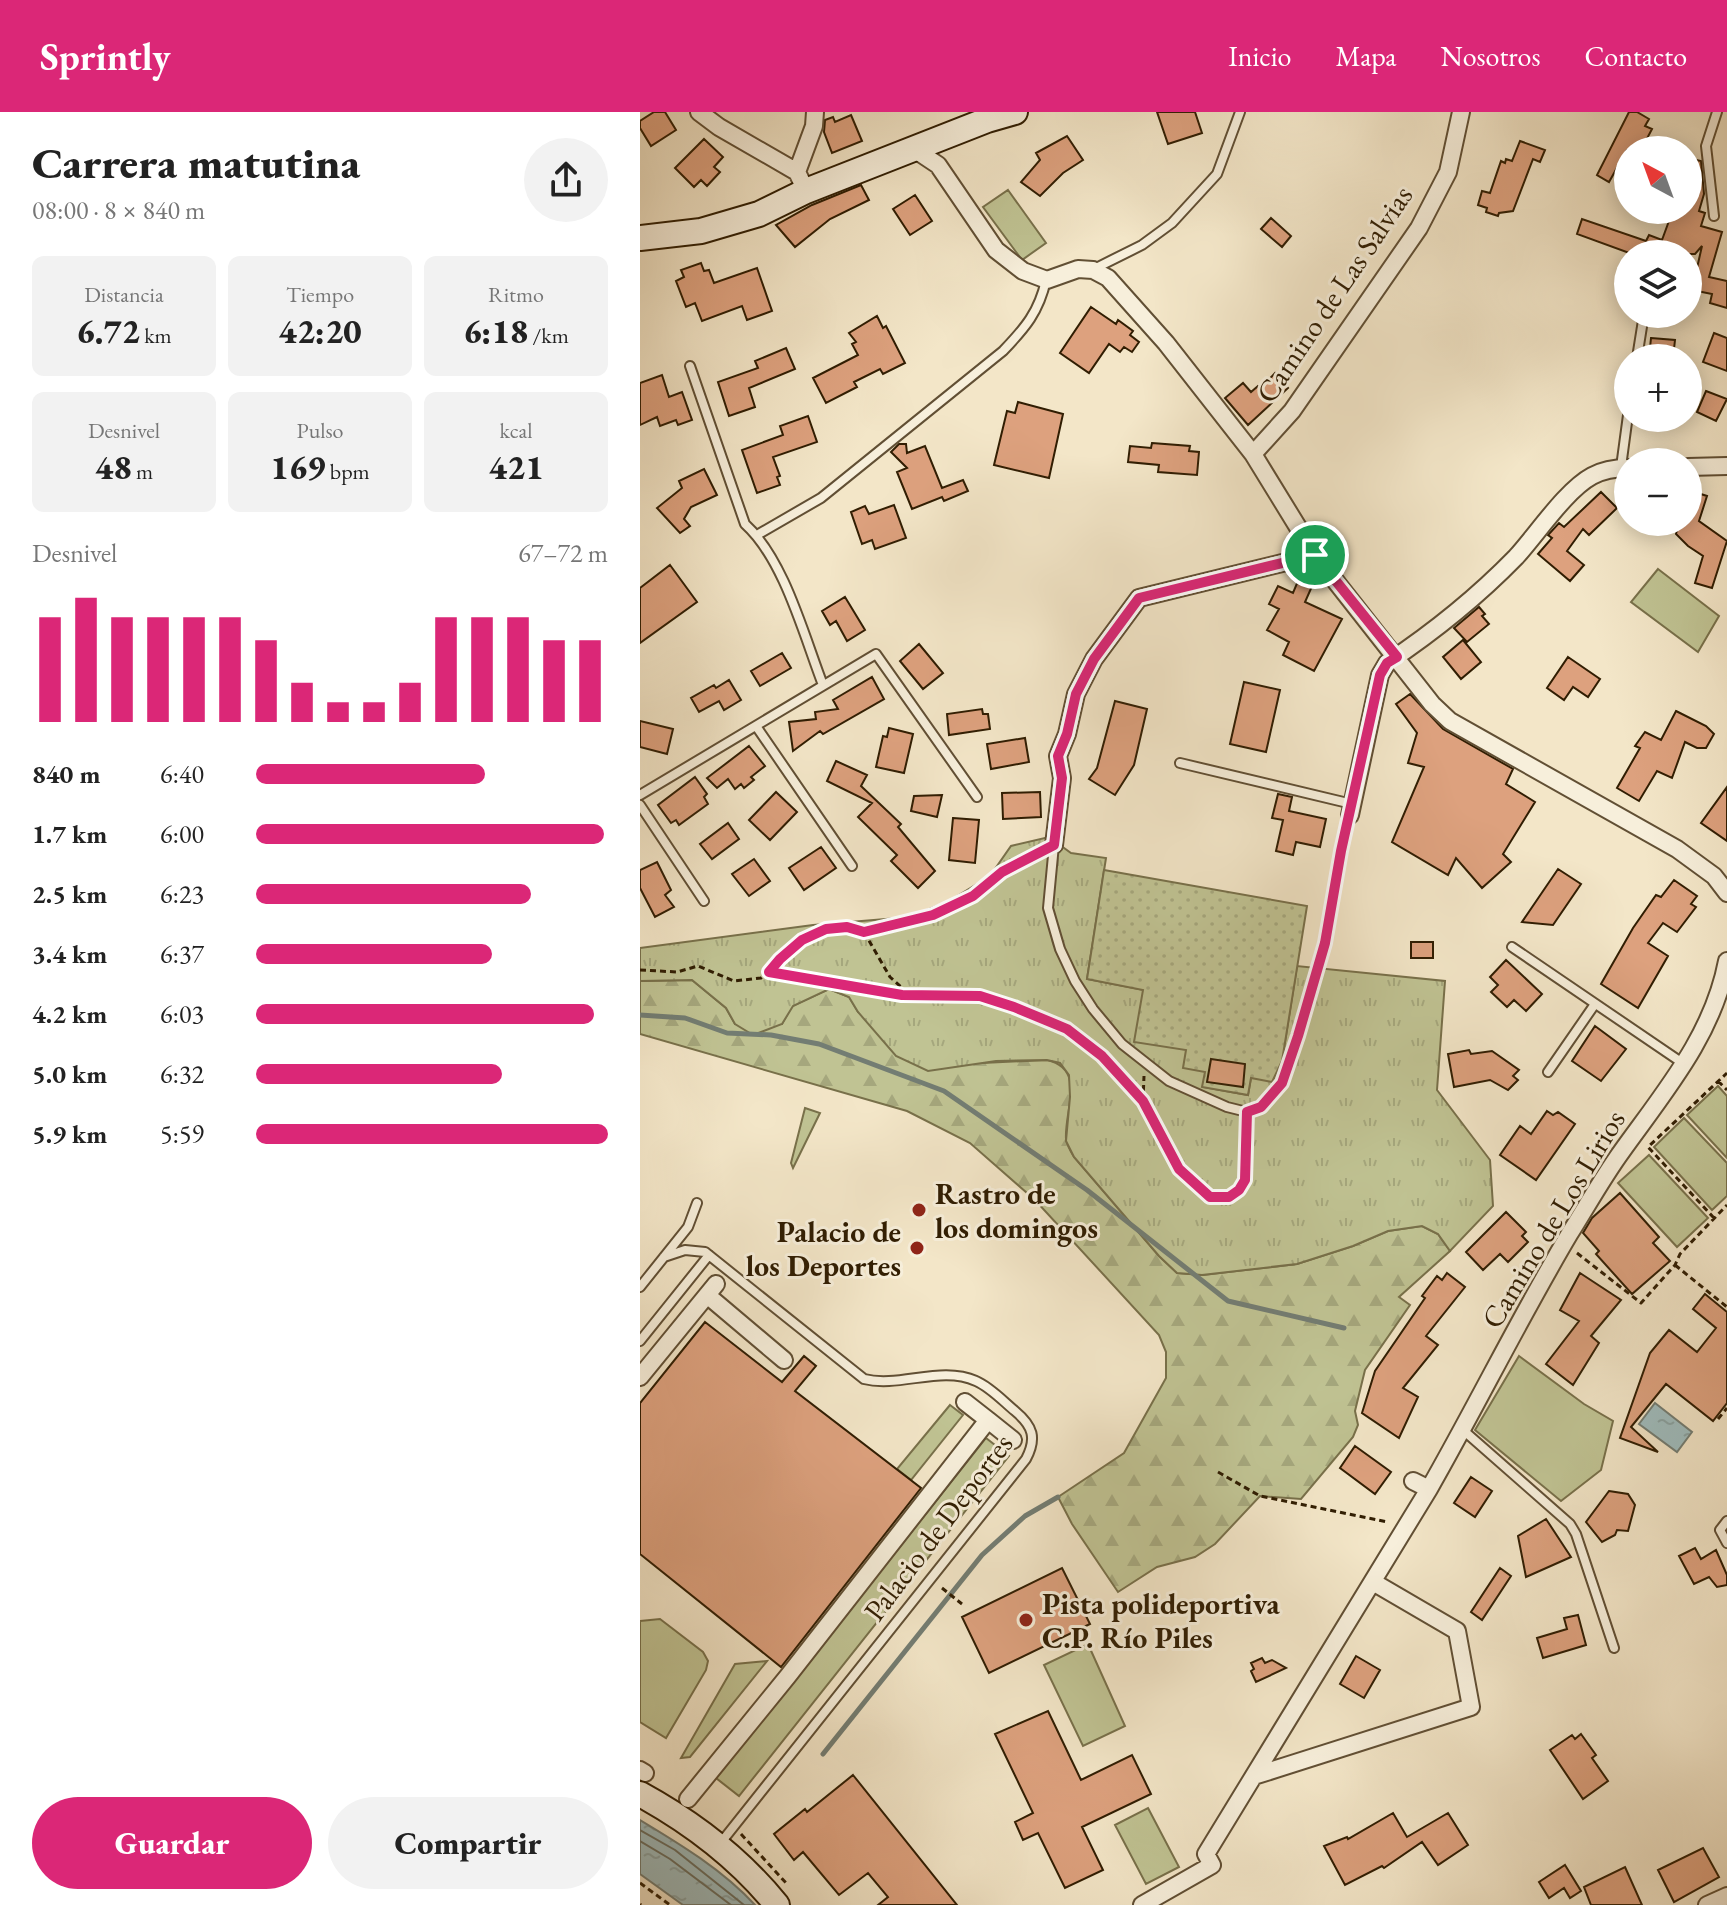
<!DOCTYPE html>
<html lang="es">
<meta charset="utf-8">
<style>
:root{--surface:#fff;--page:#f2f2f2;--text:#222;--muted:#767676;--accent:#db2777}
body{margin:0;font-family:"EB Garamond",serif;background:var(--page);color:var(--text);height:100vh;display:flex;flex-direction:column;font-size:30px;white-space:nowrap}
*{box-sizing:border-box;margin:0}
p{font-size:26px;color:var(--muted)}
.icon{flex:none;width:44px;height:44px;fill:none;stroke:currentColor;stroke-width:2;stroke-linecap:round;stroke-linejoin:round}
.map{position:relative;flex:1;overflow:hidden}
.details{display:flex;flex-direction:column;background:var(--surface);width:640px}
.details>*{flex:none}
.needle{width:52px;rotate:319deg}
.buttons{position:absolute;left:974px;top:24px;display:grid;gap:16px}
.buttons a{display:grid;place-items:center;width:88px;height:88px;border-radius:50%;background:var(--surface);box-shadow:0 4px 20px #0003;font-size:40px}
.pin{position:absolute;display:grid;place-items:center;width:68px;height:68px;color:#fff;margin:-34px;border:4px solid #fff;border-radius:50%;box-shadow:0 2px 8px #0007}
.round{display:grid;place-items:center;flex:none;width:84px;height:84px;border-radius:42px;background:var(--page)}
.head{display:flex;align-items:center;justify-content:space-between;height:136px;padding:0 32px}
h1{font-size:44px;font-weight:800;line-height:60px}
.figures{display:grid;grid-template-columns:repeat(3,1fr);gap:12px;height:136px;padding:8px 32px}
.figures div{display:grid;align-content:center;border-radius:12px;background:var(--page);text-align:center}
.figures b{font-size:34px;font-weight:800}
.figures small{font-size:22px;font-weight:400}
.figures p{font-size:22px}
.chart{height:224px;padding:16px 32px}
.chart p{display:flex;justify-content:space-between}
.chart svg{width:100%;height:144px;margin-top:8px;stroke:var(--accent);stroke-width:6}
.action{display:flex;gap:16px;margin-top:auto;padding:16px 32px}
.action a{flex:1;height:92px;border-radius:48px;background:var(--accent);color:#fff;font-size:32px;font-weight:800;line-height:92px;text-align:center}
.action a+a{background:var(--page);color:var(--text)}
ul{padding:0 32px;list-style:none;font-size:26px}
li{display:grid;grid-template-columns:128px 96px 1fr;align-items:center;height:60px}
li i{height:20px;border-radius:10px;background:var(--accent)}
header{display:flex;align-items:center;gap:48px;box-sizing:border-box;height:112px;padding:0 40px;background:var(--accent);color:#fff}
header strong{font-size:38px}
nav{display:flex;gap:44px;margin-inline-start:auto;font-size:28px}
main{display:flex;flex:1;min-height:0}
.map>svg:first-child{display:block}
.grass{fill:#c0c393;stroke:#78704a;stroke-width:2}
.forest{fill:url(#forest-firs);stroke:#78704a;stroke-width:2}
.park{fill:url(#park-tufts);stroke:#78704a;stroke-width:2}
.garden{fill:url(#garden-dots);stroke:#78704a;stroke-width:2}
.water{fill:url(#water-ripples);stroke:#737d73;stroke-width:2}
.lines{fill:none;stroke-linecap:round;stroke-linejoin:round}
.shore{stroke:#686d60;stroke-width:2}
.stream{stroke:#737d73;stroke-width:5}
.building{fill:#dda17e;stroke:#301d02;stroke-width:2}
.lane-casing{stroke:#614f34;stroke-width:12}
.street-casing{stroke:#614f34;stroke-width:20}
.secondary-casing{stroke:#301d02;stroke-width:28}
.path{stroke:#301d02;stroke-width:3;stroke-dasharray:6 4;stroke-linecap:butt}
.lane{stroke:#f7efdb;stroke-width:8}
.street{stroke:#f7efdb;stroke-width:16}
.secondary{stroke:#f7efdb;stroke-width:24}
.route-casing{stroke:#fff;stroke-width:16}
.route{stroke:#db2777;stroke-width:10}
.poi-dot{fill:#8f2418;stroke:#f7efdb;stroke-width:3}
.labels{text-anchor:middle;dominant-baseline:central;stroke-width:6;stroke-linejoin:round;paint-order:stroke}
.street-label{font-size:30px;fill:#301d02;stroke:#f7efdb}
.poi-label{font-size:30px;font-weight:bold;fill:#301d02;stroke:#f7efdb;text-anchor:start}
</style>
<header>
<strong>Sprintly</strong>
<nav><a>Inicio</a><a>Mapa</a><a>Nosotros</a><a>Contacto</a></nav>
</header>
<main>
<section class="details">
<div class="head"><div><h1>Carrera matutina</h1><p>08:00 · 8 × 840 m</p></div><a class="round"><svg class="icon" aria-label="share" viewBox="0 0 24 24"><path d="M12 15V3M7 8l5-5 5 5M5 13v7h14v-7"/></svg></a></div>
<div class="figures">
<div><p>Distancia</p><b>6.72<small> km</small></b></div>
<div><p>Tiempo</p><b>42:20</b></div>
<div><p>Ritmo</p><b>6:18<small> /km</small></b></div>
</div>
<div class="figures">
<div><p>Desnivel</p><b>48<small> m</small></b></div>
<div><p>Pulso</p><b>169<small> bpm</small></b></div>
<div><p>kcal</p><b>421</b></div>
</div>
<div class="chart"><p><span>Desnivel</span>67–72 m</p>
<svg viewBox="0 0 160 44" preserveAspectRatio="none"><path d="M5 44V12M15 44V6M25 44V12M35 44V12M45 44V12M55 44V12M65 44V19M75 44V32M85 44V38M95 44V38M105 44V32M115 44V12M125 44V12M135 44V12M145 44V19M155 44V19"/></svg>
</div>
<ul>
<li><b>840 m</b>6:40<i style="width:65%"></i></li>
<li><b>1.7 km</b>6:00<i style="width:99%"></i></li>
<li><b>2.5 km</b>6:23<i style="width:78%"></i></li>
<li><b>3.4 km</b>6:37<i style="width:67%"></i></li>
<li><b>4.2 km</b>6:03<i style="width:96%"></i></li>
<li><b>5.0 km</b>6:32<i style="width:70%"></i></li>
<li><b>5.9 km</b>5:59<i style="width:100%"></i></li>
</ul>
<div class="action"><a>Guardar</a><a>Compartir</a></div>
</section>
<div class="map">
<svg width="1087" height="1793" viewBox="0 0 1087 1793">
<defs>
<pattern id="forest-firs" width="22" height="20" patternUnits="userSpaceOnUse" patternTransform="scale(2)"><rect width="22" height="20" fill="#c0c393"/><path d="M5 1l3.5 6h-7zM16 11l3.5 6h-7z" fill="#a5a77d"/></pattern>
<pattern id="park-tufts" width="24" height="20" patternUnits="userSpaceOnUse" patternTransform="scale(2)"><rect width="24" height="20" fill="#c0c393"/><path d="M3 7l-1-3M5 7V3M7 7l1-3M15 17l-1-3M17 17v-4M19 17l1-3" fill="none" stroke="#a5a77d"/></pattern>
<pattern id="garden-dots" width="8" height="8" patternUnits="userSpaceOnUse" patternTransform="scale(2)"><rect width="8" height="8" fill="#c0c393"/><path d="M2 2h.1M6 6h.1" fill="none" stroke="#a5a77d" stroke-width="1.8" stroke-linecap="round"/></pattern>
<pattern id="water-ripples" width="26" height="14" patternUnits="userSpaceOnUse" patternTransform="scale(2)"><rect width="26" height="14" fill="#9fbdbf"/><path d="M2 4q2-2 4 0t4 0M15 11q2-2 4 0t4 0" fill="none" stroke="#89a2a2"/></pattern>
</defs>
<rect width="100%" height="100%" fill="#f3e6c8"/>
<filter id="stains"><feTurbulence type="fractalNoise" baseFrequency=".0025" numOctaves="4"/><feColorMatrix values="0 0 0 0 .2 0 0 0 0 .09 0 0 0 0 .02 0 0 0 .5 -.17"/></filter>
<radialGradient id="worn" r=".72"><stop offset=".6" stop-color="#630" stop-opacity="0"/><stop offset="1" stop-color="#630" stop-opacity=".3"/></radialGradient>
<path class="grass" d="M368 78 406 131 382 148 343 95Z
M1018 457 1079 504 1058 540 991 490Z
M1078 974 1087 984V1046L1047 1003Z
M165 996 180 1001 153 1056 151 1051Z
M1044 1006 1087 1051V1084L1072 1098 1014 1035Z
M1009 1043 1068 1106 1037 1135 978 1071Z
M879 1244 944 1292 973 1309 961 1358 921 1389 835 1318Z
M310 1293 323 1303 271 1368 257 1357Z
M346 1326 369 1344 99 1684 76 1666Z
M20 1507 63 1540 68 1549 66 1558 26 1626 0 1610V1509Z
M448 1532 485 1614 443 1634 404 1553Z
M127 1549 50 1645 41 1646 95 1552Z
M508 1696 539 1755 506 1772 475 1713Z"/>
<path class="forest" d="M52 868 86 896 95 912H142L152 894 189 877 209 885 218 900 322 952 407 948C447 957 424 999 426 1027 427 1033 431 1040 434 1045L519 1144 537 1161 563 1163 657 1152 713 1134 748 1119 782 1114 798 1122 810 1139 759 1185 770 1193 725 1258 715 1299 718 1313 713 1325 661 1387 620 1384 575 1432 555 1445 517 1455 478 1480 432 1412 418 1385 484 1341 526 1266V1240L519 1223 395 1088 330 1031 267 999 0 922V869Z"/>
<path class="park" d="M409 725 431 741 466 746 447 867 504 878 546 938 566 960 563 975 608 983 611 966 642 949 657 854 805 869 797 978 850 1048 853 1094 810 1139 798 1122 782 1114 748 1119 713 1134 657 1152 562 1163 537 1161 519 1144 434 1045 426 1029 430 985 429 963 420 951 407 948 356 949 288 959 256 944 218 900 209 885 189 877 153 894 142 912 113 923 95 912 86 896 52 868 0 869V836L173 813 270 805 309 789 350 764 371 734Z"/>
<path class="garden" d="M464 758 667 794 642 949 632 970 611 966 608 983 562 975 565 960 543 956 546 938 494 930 503 878 447 867Z"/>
<path class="water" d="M1015 1291 1052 1320 1037 1340 999 1312Z
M0 1708C40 1732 83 1758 115 1793H43L0 1762Z"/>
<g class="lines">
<path class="shore" d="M0 1718 35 1738 104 1793
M0 1729 30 1747 91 1793"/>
<path class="stream" d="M0 903 45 906 87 921 131 923 179 932 304 979 447 1078 588 1189 704 1216
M183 1642 342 1443 385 1404 418 1385"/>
</g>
<path class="building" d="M14 0H25L36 18 11 34 0 16V9Z
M517 0H555L562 21 528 32Z
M989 0H997L1009 7 1005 14 1012 17 1001 38H987L969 70 957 63Z
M211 3 222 29 192 41 184 20 185 8 193 5 195 10Z
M427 24 443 48 423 61 400 84 381 70 400 48 396 41Z
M64 27 83 45 74 55 80 60 67 74 61 68 54 75 35 56Z
M880 29 905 38 900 50 893 47 873 99 859 101 858 104 846 100 847 96 838 93 842 79 850 81 861 49 865 51 866 47 872 49Z
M1052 47 1061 49 1064 82 1059 99 1065 101 1061 114 1082 120 1069 165 1087 169V196L1070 191 1072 182 1052 178 1062 134 1055 142H992L937 122 942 107 1006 129 1009 123 1022 128 1033 98H1048V59Z
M221 73 229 88 190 107 155 135 136 113 172 93Z
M275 83 292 109 270 123 253 97Z
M631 106 651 124 642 135 621 117Z
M61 151 64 159 69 158 74 171 117 156 132 199 107 208 102 194 62 209 55 191 46 195 36 169 44 165 41 158Z
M451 195 476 212 478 208 493 219 490 223 499 230 492 240 484 235 480 240 469 232 449 261 420 241Z
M237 204 243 216 246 214 265 251 243 262 240 257 214 270 217 275 186 291 173 266 218 243 212 232 216 230 209 221Z
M1074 221 1087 226V259L1063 250Z
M1011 226 1035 228 1033 246H1009Z
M146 236 155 257 109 276 115 295 89 304 78 270 118 256 115 249Z
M635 261 648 276 608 313 585 286 603 271 611 280 618 274 621 276Z
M22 263 29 285 42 280 52 308 38 313 36 308 20 314 17 305 0 313V271Z
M1066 279 1087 287 1076 309 1057 300Z
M378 290 423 302 409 366 354 353 367 299 375 301Z
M168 304 177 330 133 345 140 364 137 365 140 373 117 381 102 338 143 323 140 314Z
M512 331 550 334 549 339 559 340 557 363 518 360 519 353 488 350 490 334 511 336Z
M259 332H266L267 341 285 334 302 376 323 368 328 379 304 389 302 385 272 397 257 360 267 356 251 340Z
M64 357 77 383 51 395 44 407 50 414 40 421 17 396 42 376 39 369Z
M1048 378 1067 384 1059 409 1087 429 1072 476 1055 471 1063 444 1048 434 1036 422 1039 410H1048Z
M961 380 977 396 949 423 943 417 927 439 944 453 930 469 898 442 912 426 908 423 919 411 924 415Z
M254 393 266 426 235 437 232 428 222 432 211 400 225 394 229 402Z
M30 453 57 490 0 531V476Z
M663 457 677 463 665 490 702 507 674 559 643 543 649 530 627 518 639 497 629 492 638 474 653 481Z
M205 485 225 518 207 529 196 509 190 513 182 499Z
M839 495 845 502 842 504 849 512 827 530 814 516Z
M823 528 841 550 821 567 803 545Z
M279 532 303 561 283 577 260 549Z
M142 541 151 556 120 574 111 559Z
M928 545 960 567 948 585 933 575 924 588 907 576Z
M232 565 244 587 183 622 180 619 153 639 149 610 176 607 175 600 198 597 193 588Z
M89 568 101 588 84 598 79 589 59 600 51 586 74 573 76 576Z
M604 570 640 578 626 640 590 632Z
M770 582 803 617 873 657 866 672 895 690 863 742 871 750 842 776 816 746 808 763 752 730 784 655 768 651 777 621 756 592Z
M475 589 507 597 494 653 475 683 449 667 457 656Z
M342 597 343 602H348L350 617 309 623 307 602Z
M1036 599 1066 614 1074 622 1066 636H1057L1045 630 1032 666 1017 659 999 689 977 676 1000 636 995 634 1005 620 1021 628Z
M0 609 33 617 27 642 0 635Z
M249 616 273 622 264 661 236 655 243 624 247 625Z
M385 626 389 650 351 657 347 632Z
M109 634 125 654 111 665 114 668 104 676 101 672 95 677 88 667 77 676 67 666Z
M196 649 227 663 221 674 261 712 258 715 295 759 278 776 251 749 257 743 218 705 232 691 187 669Z
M55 665 67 682 64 685 68 692 39 713 36 708 31 711 18 693Z
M1087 675V729L1061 711Z
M136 680 157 700 130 728 109 708Z
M400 680 401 705 363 707 362 681Z
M638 682 652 685 649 699 686 707 680 735 656 730 653 743 636 739 643 708 632 706Z
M302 683 297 705 271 699 274 684Z
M313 706 339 708 335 751 309 748Z
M88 711 99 727 72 747 60 732Z
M181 735 196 756 164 778 149 756Z
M114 747 130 769 109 784 92 762Z
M17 750 31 778 25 783 34 795 15 805 0 776V758Z
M918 757 941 772 913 813 882 810Z
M1034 768 1057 784 1051 792 1056 795 1037 820 1023 811 1008 831 1028 844 998 896 961 872 993 816 1016 783 1021 785Z
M771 830H793V846H771Z
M866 848 902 882 886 899 874 888 867 895 851 880 858 873 850 865Z
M955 914 986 937 961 969 932 949Z
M829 938 831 942 852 939 879 958 873 964 878 968 868 978 850 968 814 975 808 942Z
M571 947 605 952 603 975 567 970Z
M907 999 913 1003 918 1000 935 1012 896 1068 860 1043 880 1014 891 1022Z
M980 1081 1019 1125 1013 1131 1030 1149 992 1182 956 1142 959 1139 943 1121 952 1106Z
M866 1100 886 1120 882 1124 888 1130 868 1150 860 1142 843 1158 826 1140Z
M807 1161 825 1175 786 1224 798 1233 763 1276 778 1285 759 1326 722 1301 735 1259 785 1186 782 1184 797 1164 802 1168Z
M940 1161 981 1188 951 1224 959 1231 933 1273 906 1252 939 1209 920 1198Z
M1065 1182 1087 1200V1291L1073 1309 1026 1272 991 1315 1018 1340 980 1326 1010 1241 1029 1218 1057 1240 1076 1216 1053 1197Z
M65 1210 142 1270 164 1244 176 1254 155 1279 281 1376 141 1555 0 1442V1291Z
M715 1334 751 1360 735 1382 700 1356Z
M831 1365 852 1379 835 1405 814 1391Z
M969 1379 988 1382 995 1393 988 1419 977 1418 975 1423 962 1430 946 1410Z
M906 1407 931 1445 886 1465 878 1424Z
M1055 1436 1061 1447 1076 1438 1087 1463V1473L1077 1475 1069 1465 1054 1472 1039 1444Z
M422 1456 450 1512 349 1561 322 1505Z
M860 1456 871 1464 842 1508 831 1500Z
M938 1503 946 1533 903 1546 897 1526 927 1517 924 1506Z
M716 1544 740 1558 724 1586 700 1572Z
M622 1546 625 1551 632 1548 646 1556 616 1570 611 1559 614 1557 611 1551Z
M408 1599 441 1668 492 1643 511 1682 442 1715 463 1758 425 1776 398 1721 383 1728 375 1710 393 1701 355 1622Z
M941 1622 956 1643 952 1646 968 1669 943 1687 910 1638 932 1623 935 1627Z
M213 1663 317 1793H238L248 1785 228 1761 199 1783 163 1740 154 1748 134 1722 165 1697 167 1700Z
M753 1701 767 1725 808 1701 828 1733 798 1753 782 1730 744 1756 742 1754 705 1773 684 1734 707 1725 708 1727Z
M1063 1736 1079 1765 1034 1790 1018 1758Z
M925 1753 941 1779 930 1786 924 1776 909 1786 899 1770Z
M985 1755 1002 1793H951L944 1775Z"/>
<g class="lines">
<g class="lane-casing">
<path id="lane" d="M1074 104 1066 34 1077 0
M454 157 502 133 532 111 577 62 600 0
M997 246 1004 202
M50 254 105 412C144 447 164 524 183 573
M981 355 988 303
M117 423 181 386 363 239C385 216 399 200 406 168
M116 614 212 754
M540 651 712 692
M0 683 236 542 337 685
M0 693 64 789
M414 733 408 796 420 837 435 869 453 897 482 932 529 969 587 995 607 1000 621 995 642 971 685 831 701 739 710 703
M872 835 1044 952
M908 960 955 892
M24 1145 45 1138 65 1140 224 1267C260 1276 301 1253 336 1269 350 1275 363 1289 375 1299 393 1314 397 1326 386 1347L79 1733
M0 1175 48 1115 57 1091
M0 1229 69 1143
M823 1318 930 1412 936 1422 974 1536
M1087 1409 1080 1418 1087 1431"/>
</g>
<g class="street-casing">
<path id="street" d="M59 0 79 15 157 60 166 79
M274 37 298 53 356 138 383 159 407 168 438 157 453 158 468 166 526 231 613 342 675 443 792 592 810 609 1037 737 1074 764 1087 781
M157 60 174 14 175 0
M613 342 652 299 779 116 808 60 821 0
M1048 355 1087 354
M710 703 740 563 747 551C792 521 838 484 876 445 897 422 926 378 952 364 963 358 976 356 988 356
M414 733 422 666 418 644 427 622 436 582 454 547 499 486 675 443
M67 1183 144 1248
M0 1265 76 1172
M348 1308 373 1328
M773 1369 789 1377C837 1293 880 1205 930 1121 947 1094 963 1065 982 1039 1025 979 1073 923 1087 849
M0 1658 5 1661
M614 1664 831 1595 817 1519 733 1470
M48 1687 148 1564 348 1308 325 1290
M502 1793 572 1753 566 1742 789 1377
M1067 1793 1087 1784"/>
</g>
<g class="secondary-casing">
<path id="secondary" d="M0 126 61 119 119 102 166 79 347 8 375 0
M0 1682C53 1711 99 1746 137 1793"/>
</g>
<path class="path" d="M224 820 250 865 270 883
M0 858 37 860 58 854 94 869 121 866 129 860 262 883 340 884 374 895 427 917 462 944 503 989 539 1057 570 1085C616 1090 606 1044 606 1012
M129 860C147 837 174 814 205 815 211 816 217 819 223 819 240 820 278 808 295 802 334 786 363 758 400 740
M1078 969 1087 978
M503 989 504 964
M1074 1106 1008 1035 1087 961
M937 1141 1001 1191 1035 1153 1040 1142 1087 1093
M1035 1153 1087 1195
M1078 1307 1087 1296
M578 1360 620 1384 748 1410
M302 1476 322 1492
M101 1722 147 1772
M0 1771 30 1793
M0 1792 1 1793"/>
<use href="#lane" class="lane"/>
<use href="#street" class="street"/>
<use href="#secondary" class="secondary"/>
</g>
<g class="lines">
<g class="route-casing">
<path id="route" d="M675 443 757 545 747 551 740 563 701 739 685 831 658 924 642 971 621 995 607 1000 605 1068 599 1078 589 1085H570L539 1057 503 989 462 944 427 917 374 895 340 884 262 883 129 860 140 847 162 828 186 817 207 815 224 820 293 803 333 784 362 760 414 733 422 666 418 644 427 622 436 582 454 547 499 486Z"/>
</g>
<use href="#route" class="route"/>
</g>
<g class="poi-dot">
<circle cx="279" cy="1098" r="8"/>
<circle cx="277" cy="1136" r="8"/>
<circle cx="386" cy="1508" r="8"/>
</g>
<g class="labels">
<g class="street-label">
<text transform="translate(694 182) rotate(-56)">Camino de Las Salvias</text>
<text transform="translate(913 1107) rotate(-59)">Camino de Los Lirios</text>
<text transform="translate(298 1415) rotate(-53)">Palacio de Deportes</text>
</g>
<g class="poi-label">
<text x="295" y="1081">Rastro de<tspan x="295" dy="34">los domingos</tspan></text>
<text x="261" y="1119" text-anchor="end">Palacio de<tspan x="261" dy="34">los Deportes</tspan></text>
<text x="402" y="1491">Pista polideportiva<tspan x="402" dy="34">C.P. Río Piles</tspan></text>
</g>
</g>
<rect width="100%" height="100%" filter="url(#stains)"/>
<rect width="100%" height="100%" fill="url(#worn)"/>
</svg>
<div class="buttons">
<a><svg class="needle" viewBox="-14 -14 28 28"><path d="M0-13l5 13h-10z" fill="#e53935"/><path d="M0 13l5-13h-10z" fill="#767676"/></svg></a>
<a><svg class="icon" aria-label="layers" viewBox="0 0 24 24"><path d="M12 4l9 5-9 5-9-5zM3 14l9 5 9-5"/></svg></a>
<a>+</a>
<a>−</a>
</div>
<div class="pin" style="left:675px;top:443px;background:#1e9e55"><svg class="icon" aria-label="arrive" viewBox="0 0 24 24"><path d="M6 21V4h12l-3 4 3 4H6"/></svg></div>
</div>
</main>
